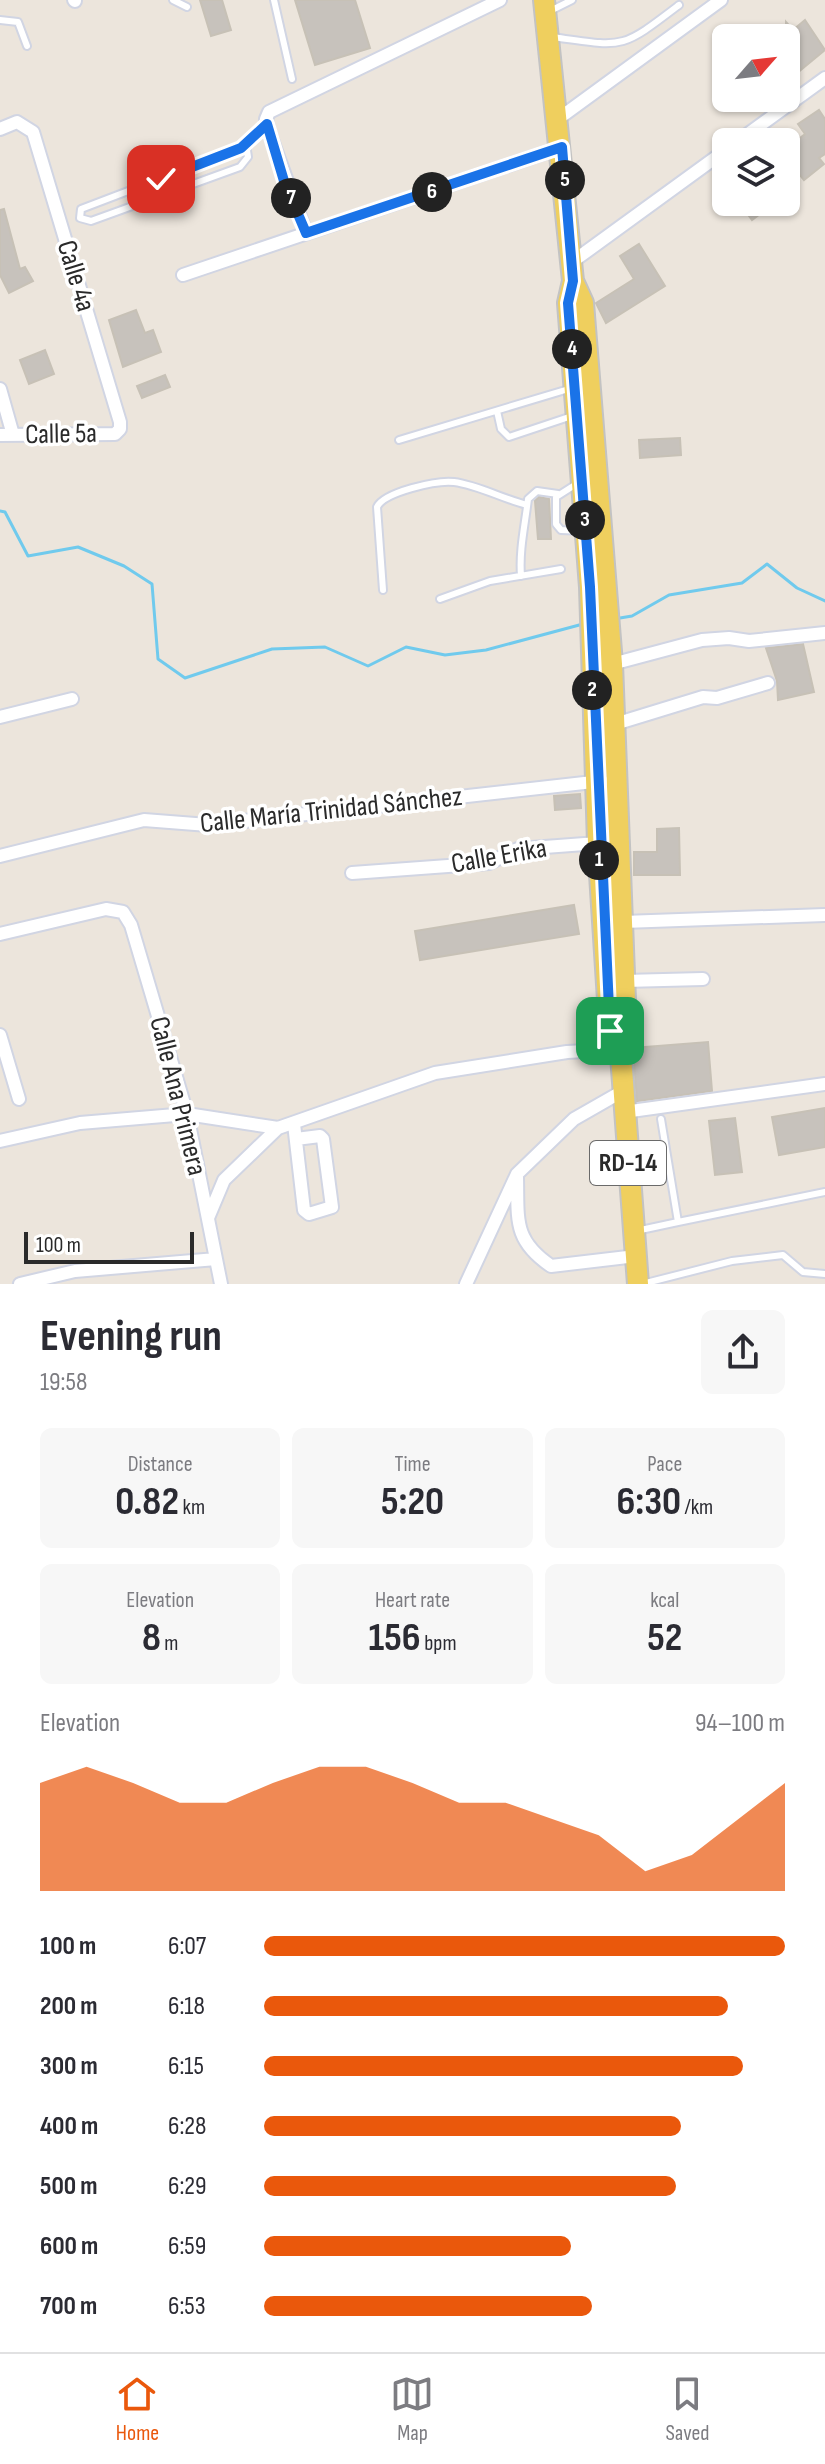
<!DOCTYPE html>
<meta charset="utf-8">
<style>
:root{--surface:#fff;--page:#f7f7f7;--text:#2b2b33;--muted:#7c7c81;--line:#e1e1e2;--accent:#ea580c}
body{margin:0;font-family:"Sofia Sans Condensed",sans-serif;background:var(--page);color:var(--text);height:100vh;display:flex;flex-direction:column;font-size:30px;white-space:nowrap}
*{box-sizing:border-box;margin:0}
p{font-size:26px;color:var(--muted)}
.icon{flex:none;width:44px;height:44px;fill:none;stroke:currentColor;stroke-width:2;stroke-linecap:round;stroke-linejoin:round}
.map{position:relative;height:1284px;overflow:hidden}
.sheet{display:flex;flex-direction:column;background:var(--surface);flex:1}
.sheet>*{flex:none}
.needle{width:52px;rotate:62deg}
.tools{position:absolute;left:712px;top:24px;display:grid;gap:16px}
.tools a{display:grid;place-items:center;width:88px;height:88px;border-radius:12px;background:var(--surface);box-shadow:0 2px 6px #0004;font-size:40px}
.scale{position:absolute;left:24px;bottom:20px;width:170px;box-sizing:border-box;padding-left:8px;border:4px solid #2a2a2a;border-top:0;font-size:22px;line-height:28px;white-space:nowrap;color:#2a2a2a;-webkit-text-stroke:6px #fff;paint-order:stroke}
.pin{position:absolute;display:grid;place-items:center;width:68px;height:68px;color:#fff;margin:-34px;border-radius:16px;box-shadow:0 4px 12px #0006}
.km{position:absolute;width:40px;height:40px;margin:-20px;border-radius:50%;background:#222;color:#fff;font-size:22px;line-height:40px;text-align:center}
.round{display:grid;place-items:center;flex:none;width:84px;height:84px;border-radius:12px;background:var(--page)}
.headline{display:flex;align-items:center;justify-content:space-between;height:136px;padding:0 40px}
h1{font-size:44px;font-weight:700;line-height:60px}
.figures{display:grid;grid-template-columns:repeat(3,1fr);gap:12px;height:136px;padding:8px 40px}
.figures div{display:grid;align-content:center;border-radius:12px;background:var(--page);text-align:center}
.figures b{font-size:40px;font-weight:700}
.figures small{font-size:22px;font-weight:400}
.figures p{font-size:22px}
.chart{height:224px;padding:16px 40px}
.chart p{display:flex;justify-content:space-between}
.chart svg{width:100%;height:144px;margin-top:8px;fill:var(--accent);opacity:.7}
ul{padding:0 40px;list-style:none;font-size:26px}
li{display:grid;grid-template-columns:128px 96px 1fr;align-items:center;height:60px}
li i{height:20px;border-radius:10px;background:var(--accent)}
.menu{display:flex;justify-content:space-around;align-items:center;height:112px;border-top:2px solid var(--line);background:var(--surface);font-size:22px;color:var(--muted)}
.menu a{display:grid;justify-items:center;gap:4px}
.menu .active{color:var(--accent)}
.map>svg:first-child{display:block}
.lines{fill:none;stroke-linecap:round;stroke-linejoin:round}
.stream{stroke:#70caed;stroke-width:3}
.building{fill:#c7c2bc;stroke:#c7c1b6;stroke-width:2}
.service-casing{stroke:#d1d5e3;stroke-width:10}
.minor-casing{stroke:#d1d5e3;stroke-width:16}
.primary-casing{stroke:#c3c3c3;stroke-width:24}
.service{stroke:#fff;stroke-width:6}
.minor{stroke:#fff;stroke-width:12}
.primary{stroke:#efcf5e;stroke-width:20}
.route-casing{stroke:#fff;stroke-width:16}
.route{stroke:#1a73e8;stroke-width:10}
.labels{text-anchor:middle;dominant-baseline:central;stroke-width:7;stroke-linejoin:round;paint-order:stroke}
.shield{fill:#fff;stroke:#6a6a6a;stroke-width:2}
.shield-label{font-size:26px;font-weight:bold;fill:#2a2a2a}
.street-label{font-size:28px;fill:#2a2a2a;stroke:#fff}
</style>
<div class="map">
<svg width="825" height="1284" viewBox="0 0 825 1284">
<rect width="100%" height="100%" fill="#ece5dc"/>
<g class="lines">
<path class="stream" d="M0 511 5 512 28 556 78 547 124 566 152 584 158 659 185 678 272 649 325 647 368 666 406 647 445 655 486 650 583 624
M614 619 632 616 669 595 742 583 767 564 797 588 825 601"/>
</g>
<path class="building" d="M200 0H222L231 30 211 36Z
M295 0H355L370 48 315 65Z
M805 20 825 50 791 78 786 72V38H772L786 27V22L793 30Z
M819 110 825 119V154L819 158 824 164 804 180 786 158V149L805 134 798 124Z
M739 202H776L752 220Z
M4 209 20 269 25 267 33 281 9 293 0 275V210Z
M639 244 665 286 606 323 596 303 634 279 620 256Z
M136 310 145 333 153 330 161 352 123 367 109 320Z
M45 350 54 374 29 384 20 360Z
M165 375 170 387 142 398 137 386Z
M680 438 681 455 640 458 639 440Z
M539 497 549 499 551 539H538L535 501Z
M803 644 814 692 778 700 777 681 766 648Z
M580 794 581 808 555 810 554 796Z
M679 828 680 875H634V852H657V829Z
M574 905 579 934 420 960 415 931Z
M708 1042 712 1091 637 1101 633 1048Z
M825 1108V1147L779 1155 772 1117Z
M735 1118 742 1172 715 1175 709 1121Z"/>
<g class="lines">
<g class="service-casing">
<path id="service" d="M173 0 187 7
M274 0 292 79
M550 11 572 0
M0 20 18 22 27 46
M552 37C625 47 620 50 679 5
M246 144 248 157 240 167 91 221 80 218 81 209 241 148 267 125
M497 411 501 429 509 437 572 416
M399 440 572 388
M578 483 556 497V524L561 530 584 531
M521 576C519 550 525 525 528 499L537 491 558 494
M383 590 377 507C384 492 437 480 454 482 478 485 503 499 527 505
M440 599 490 581 561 569
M678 1222 825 1192
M636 1231 678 1222 661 1119
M642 1284 732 1261 783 1255 803 1272 825 1274"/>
</g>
<g class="minor-casing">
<path id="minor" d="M74 0 75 1
M558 119 721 0
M0 129 17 122 33 132 120 422V429L115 434 0 435
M737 142 825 78
M306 233 269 132 266 119 269 112 500 0
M572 262 726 150
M183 275 562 147
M0 389 13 435
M612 664 702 640 729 638 749 641 825 633
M0 717 72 699
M615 724 703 697 717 698 768 683
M0 856 144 820 208 825 602 781
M352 873 489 863 518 849 598 843
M623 922 825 915
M0 934 106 909 123 912 131 925 187 1114 221 1284
M624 981 703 979
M0 1035 19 1099
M624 1112 825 1084
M294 1124 304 1210 309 1214 332 1207 323 1139 320 1136 296 1139
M0 1141 80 1123 187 1114 278 1128 435 1073 567 1052 620 1049
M517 1177C518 1220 513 1240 551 1266L636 1256
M208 1218 224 1180 278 1128
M20 1284 75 1271 216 1259
M466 1284 517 1174 574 1119 623 1091"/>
</g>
<g class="primary-casing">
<path id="primary" d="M544 0 573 281 568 303 590 587 598 843 610 1031 620 1042
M573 281 583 303 612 664 626 1026 620 1042 638 1284"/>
</g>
<use href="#service" class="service"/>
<use href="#minor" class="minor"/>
<use href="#primary" class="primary"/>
</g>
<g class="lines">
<g class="route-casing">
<path id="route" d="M161 179 241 148 267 124 284 181 306 233 562 147 573 281 568 303 590 587 610 1031"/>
</g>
<use href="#route" class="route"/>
</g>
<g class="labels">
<rect class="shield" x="590" y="1141" width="76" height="44" rx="6"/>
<g class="shield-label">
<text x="628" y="1163">RD-14</text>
</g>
<g class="street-label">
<text transform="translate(76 276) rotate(73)">Calle 4a</text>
<text transform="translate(61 434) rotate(-1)">Calle 5a</text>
<text transform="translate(331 810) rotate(-6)">Calle María Trinidad Sánchez</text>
<text transform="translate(499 856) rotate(-10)">Calle Erika</text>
<text transform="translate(178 1096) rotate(76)">Calle Ana Primera</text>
</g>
</g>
</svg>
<div class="tools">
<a><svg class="needle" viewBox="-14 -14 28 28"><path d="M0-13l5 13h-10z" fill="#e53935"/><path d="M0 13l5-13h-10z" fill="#7c7c81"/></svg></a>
<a><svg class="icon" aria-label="layers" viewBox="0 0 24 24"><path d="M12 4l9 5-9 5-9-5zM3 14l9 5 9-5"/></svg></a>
</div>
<div class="scale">100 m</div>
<div class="pin" style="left:610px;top:1031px;background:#1e9e55"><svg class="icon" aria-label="arrive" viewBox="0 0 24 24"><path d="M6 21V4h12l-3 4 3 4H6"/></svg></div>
<div class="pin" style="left:161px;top:179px;background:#d93025"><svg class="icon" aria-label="check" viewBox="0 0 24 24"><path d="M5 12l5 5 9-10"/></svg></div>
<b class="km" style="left:599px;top:860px">1</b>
<b class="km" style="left:592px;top:690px">2</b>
<b class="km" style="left:585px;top:520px">3</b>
<b class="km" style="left:572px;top:349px">4</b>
<b class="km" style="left:565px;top:180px">5</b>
<b class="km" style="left:432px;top:192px">6</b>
<b class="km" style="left:291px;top:198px">7</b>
</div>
<section class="sheet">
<div class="headline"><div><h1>Evening run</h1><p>19:58</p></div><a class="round"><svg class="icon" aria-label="share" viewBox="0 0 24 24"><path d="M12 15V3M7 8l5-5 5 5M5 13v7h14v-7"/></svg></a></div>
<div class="figures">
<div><p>Distance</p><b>0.82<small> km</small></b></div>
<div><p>Time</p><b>5:20</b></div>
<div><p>Pace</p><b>6:30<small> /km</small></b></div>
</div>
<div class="figures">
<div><p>Elevation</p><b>8<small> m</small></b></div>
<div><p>Heart rate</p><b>156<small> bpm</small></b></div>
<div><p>kcal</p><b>52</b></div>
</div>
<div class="chart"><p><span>Elevation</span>94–100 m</p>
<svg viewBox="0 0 160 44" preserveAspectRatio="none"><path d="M0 44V11L10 6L20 11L30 17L40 17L50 11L60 6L70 6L80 11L90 17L100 17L110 22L120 27L130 38L140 33L150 22L160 11V44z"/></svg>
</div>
<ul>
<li><b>100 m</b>6:07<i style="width:100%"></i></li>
<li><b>200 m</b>6:18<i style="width:89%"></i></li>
<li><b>300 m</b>6:15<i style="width:92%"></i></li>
<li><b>400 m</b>6:28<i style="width:80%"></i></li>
<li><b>500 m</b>6:29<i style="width:79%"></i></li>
<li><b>600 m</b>6:59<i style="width:59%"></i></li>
<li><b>700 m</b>6:53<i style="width:63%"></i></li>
</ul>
</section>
<nav class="menu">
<a class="active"><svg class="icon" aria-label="home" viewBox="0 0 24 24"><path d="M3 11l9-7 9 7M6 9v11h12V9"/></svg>Home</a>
<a><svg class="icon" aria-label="map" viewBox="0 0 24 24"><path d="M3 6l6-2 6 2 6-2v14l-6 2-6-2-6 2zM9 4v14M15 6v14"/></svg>Map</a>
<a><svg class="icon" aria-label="saved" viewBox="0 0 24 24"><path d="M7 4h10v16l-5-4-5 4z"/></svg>Saved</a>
</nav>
